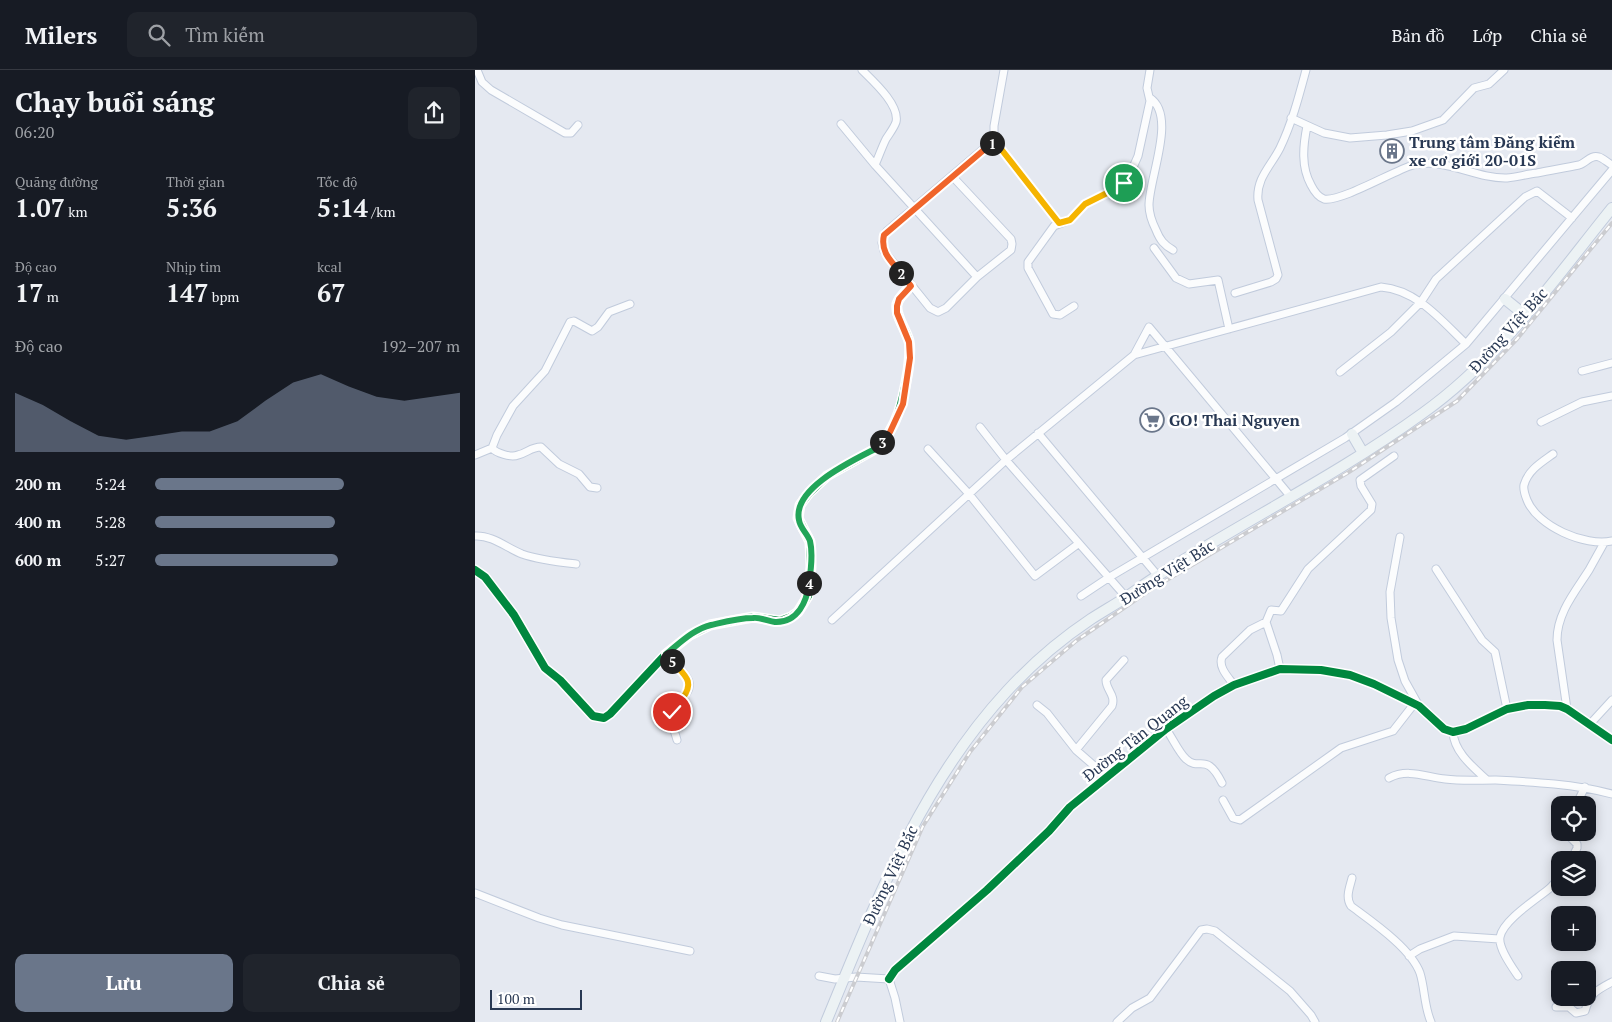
<!DOCTYPE html>
<html lang="vi">
<meta charset="utf-8">
<style>
:root{--surface:#171b24;--page:#20242c;--text:#f1f3f6;--muted:#9ea1a6;--line:#363941;--accent:#6a768a}
body{margin:0;font-family:"PT Serif",serif;background:var(--page);color:var(--text);height:100vh;display:flex;flex-direction:column;font-size:19px;white-space:nowrap}
*{box-sizing:border-box;margin:0}
p{font-size:16px;color:var(--muted)}
.icon{flex:none;width:28px;height:28px;fill:none;stroke:currentColor;stroke-width:2;stroke-linecap:round;stroke-linejoin:round}
.map{position:relative;flex:1;overflow:hidden}
.sheet{display:flex;flex-direction:column;background:var(--surface);width:475px}
.sheet>*{flex:none}
.tools{position:absolute;left:1076px;top:726px;display:grid;gap:10px}
.tools a{display:grid;place-items:center;width:45px;height:45px;border-radius:10px;background:var(--surface);box-shadow:0 2px 12px #0003;font-size:25px}
.scale{position:absolute;left:15px;bottom:12px;width:92px;box-sizing:border-box;padding-left:5px;border:2px solid #283853;border-top:0;font-size:14px;line-height:18px;white-space:nowrap;color:#283853;-webkit-text-stroke:4px #fff;paint-order:stroke}
.pin{position:absolute;display:grid;place-items:center;width:42px;height:42px;color:#fff;margin:-21px;border:2px solid #fff;border-radius:50%;box-shadow:0 1px 5px #0007}
.km{position:absolute;width:25px;height:25px;margin:-12px;border-radius:50%;background:#222;color:#fff;font-size:14px;line-height:25px;text-align:center}
.round{display:grid;place-items:center;flex:none;width:52px;height:52px;border-radius:10px;background:var(--page)}
.headline{display:flex;align-items:center;justify-content:space-between;height:85px;padding:0 15px}
h1{font-size:28px;font-weight:700;line-height:38px}
.figures{display:grid;grid-template-columns:repeat(3,1fr);gap:8px;height:85px;padding:5px 15px}
.figures div{display:grid;align-content:center}
.figures b{font-size:25px;font-weight:700}
.figures small{font-size:14px;font-weight:400}
.figures p{font-size:14px}
.chart{height:140px;padding:10px 15px}
.chart p{display:flex;justify-content:space-between}
.chart svg{width:100%;height:90px;margin-top:5px;fill:var(--accent);opacity:.7}
.button{display:flex;gap:10px;margin-top:auto;padding:10px 15px}
.button a{flex:1;height:58px;border-radius:10px;background:var(--accent);color:#fff;font-size:20px;font-weight:700;line-height:58px;text-align:center}
.button a+a{background:var(--page);color:var(--text)}
ul{padding:0 15px;list-style:none;font-size:16px}
li{display:grid;grid-template-columns:80px 60px 1fr;align-items:center;height:38px}
li i{height:12px;border-radius:6px;background:var(--accent)}
header{display:flex;align-items:center;gap:30px;box-sizing:border-box;height:70px;padding:0 25px;background:var(--surface);border-bottom:1px solid var(--line)}
header strong{font-size:24px}
nav{display:flex;gap:28px;margin-inline-start:auto;font-size:18px}
.search{width:350px;height:45px;background:var(--page);display:flex;align-items:center;gap:12px;box-sizing:border-box;padding:0 18px;border-radius:10px;color:var(--muted);font-size:19px}
main{display:flex;flex:1;min-height:0}
.map>svg:first-child{display:block}
.lines{fill:none;stroke-linecap:round;stroke-linejoin:round}
.minor-casing{stroke:#c1cbdc;stroke-width:9}
.secondary-casing{stroke:#c1cbdc;stroke-width:12}
.minor{stroke:#fbfcfd;stroke-width:7}
.secondary{stroke:#ecf2f4;stroke-width:10}
.rail-casing{stroke:#cbccd0;stroke-width:4}
.rail{stroke:#fff;stroke-width:2;stroke-dasharray:5.5;stroke-linecap:butt}
.cycleway-casing{stroke:#fff;stroke-width:11}
.cycleway{stroke:#00873e;stroke-width:8}
.split-1-casing{stroke:#fff;stroke-width:10}
.split-2-casing{stroke:#fff;stroke-width:10}
.split-3-casing{stroke:#fff;stroke-width:10}
.split-4-casing{stroke:#fff;stroke-width:10}
.split-5-casing{stroke:#fff;stroke-width:10}
.split-6-casing{stroke:#fff;stroke-width:10}
.split-1{stroke:#f5b400;stroke-width:6}
.split-2{stroke:#f0652b;stroke-width:6}
.split-3{stroke:#f0652b;stroke-width:6}
.split-4{stroke:#22a559;stroke-width:6}
.split-5{stroke:#22a559;stroke-width:6}
.split-6{stroke:#f5b400;stroke-width:6}
.labels{text-anchor:middle;dominant-baseline:central;stroke-width:5;stroke-linejoin:round;paint-order:stroke}
.poi-label{font-size:16px;font-weight:bold;fill:#283853;stroke:#fff;text-anchor:start}
.street-label{font-size:16px;fill:#283853;stroke:#fff}
</style>
<header>
<strong>Milers</strong>
<div class="search"><svg class="icon" aria-label="search" viewBox="0 0 24 24"><circle cx="10" cy="10" r="6"/><path d="M15 15l6 6"/></svg>Tìm kiếm</div>
<nav><a>Bản đồ</a><a>Lớp</a><a>Chia sẻ</a></nav>
</header>
<main>
<section class="sheet">
<div class="headline"><div><h1>Chạy buổi sáng</h1><p>06:20</p></div><a class="round"><svg class="icon" aria-label="share" viewBox="0 0 24 24"><path d="M12 15V3M7 8l5-5 5 5M5 13v7h14v-7"/></svg></a></div>
<div class="figures">
<div><p>Quãng đường</p><b>1.07<small> km</small></b></div>
<div><p>Thời gian</p><b>5:36</b></div>
<div><p>Tốc độ</p><b>5:14<small> /km</small></b></div>
</div>
<div class="figures">
<div><p>Độ cao</p><b>17<small> m</small></b></div>
<div><p>Nhịp tim</p><b>147<small> bpm</small></b></div>
<div><p>kcal</p><b>67</b></div>
</div>
<div class="chart"><p><span>Độ cao</span>192–207 m</p>
<svg viewBox="0 0 160 44" preserveAspectRatio="none"><path d="M0 44V15L10 21L20 29L30 36L40 38L50 36L60 34L70 34L80 29L90 19L100 10L110 6L120 12L130 17L140 19L150 17L160 15V44z"/></svg>
</div>
<ul>
<li><b>200 m</b>5:24<i style="width:62%"></i></li>
<li><b>400 m</b>5:28<i style="width:59%"></i></li>
<li><b>600 m</b>5:27<i style="width:60%"></i></li>
</ul>
<div class="button"><a>Lưu</a><a>Chia sẻ</a></div>
</section>
<div class="map">
<svg width="1137" height="952" viewBox="0 0 1137 952">
<rect width="100%" height="100%" fill="#e5e9f1"/>
<g class="lines">
<g class="minor-casing">
<path id="minor" d="M2 0 7 12 16 20 90 63H96L103 55
M387 0C398 11 425 35 421 52 419 58 414 64 411 69 407 77 404 86 400 95
M529 0 519 56V70L584 153
M675 28C702 46 674 108 674 135 674 144 677 152 681 160 685 170 689 175 698 180
M816 48 849 63 875 68 912 65 937 61 968 50 999 18 1014 14 1029 0
M366 54 400 95 502 207
M832 56C828 76 826 97 836 115 839 121 843 127 849 129 866 132 918 101 938 95 971 87 1000 109 1032 108 1042 107 1053 104 1062 103 1076 100 1090 98 1104 95 1111 93 1116 84 1124 87 1128 88 1133 93 1137 95
M477 106 536 169 537 174 536 180 502 207 471 238 463 242 455 238 409 181 407 173 409 165 412 161 519 70
M679 178 701 208 714 214 743 210 754 259
M760 223 796 212 801 209 803 205 783 130C781 108 796 96 805 78 817 53 824 26 831 0
M599 236 585 245 578 244 553 198V192L579 156 595 150 610 134 646 116 655 104 663 86 675 31 672 18 675 0
M659 285 674 257 816 427
M1107 301 1137 293
M865 302 916 262 946 232 961 209 1050 127 1062 121 1097 148
M1066 352 1107 332 1137 326
M505 357 531 390 651 527
M563 363 683 506
M17 378C21 383 36 388 43 385 52 383 56 377 66 377L84 394 104 404 115 417 122 418
M453 379 494 424 560 506 603 474
M1078 384C1067 392 1053 400 1049 415 1048 420 1050 425 1052 430 1062 456 1110 477 1137 471
M0 385 17 378 22 365 38 336 70 301 95 252 99 251 117 261 123 257 134 242 155 234
M0 466C17 465 32 478 47 484 64 490 83 492 101 494
M925 467 915 522 916 548 923 590 930 611 944 636
M961 499 1007 570 1020 582 1032 639
M0 500 10 507 39 545 70 598 85 610 118 646 129 648 135 644 191 584 215 565 235 555 278 547 305 551 316 547 323 542 333 526 336 497 335 472 323 448 325 435 334 423 352 406 402 378C423 357 428 330 433 301 434 292 436 280 434 271 431 259 420 246 422 234 424 227 431 221 436 216
M606 526 633 508 870 368 921 332 991 274 1137 100
M357 550 531 390 659 285 906 217C942 220 966 250 991 274
M791 552 802 585 805 599
M191 584C197 590 212 604 214 612 217 625 200 631 197 643 195 652 200 662 202 670
M759 615C753 607 743 597 747 587L775 560 791 552 796 540 806 541 833 499 896 440 897 434 886 416 885 410 919 386
M562 635 572 643 601 680 632 707
M1092 639 1082 570C1082 543 1100 522 1114 500 1119 491 1124 482 1129 473
M1115 654 1137 630
M691 659C697 667 704 683 711 689 725 702 731 681 747 713
M978 662C979 682 998 697 1012 710
M601 680 637 636C641 625 631 620 631 610L649 590
M914 708C933 698 951 707 970 709 986 711 1003 710 1020 710 1059 712 1099 714 1137 724
M748 730 758 748 765 750 866 678 918 661 939 634
M1101 735 1110 717
M1090 762 1102 774V778L1096 790
M877 808C875 817 870 827 876 836 896 851 936 878 945 903 950 919 949 936 956 952
M0 823 64 848 87 855 215 881
M934 886 945 879 979 866 1024 869
M344 906 360 909 381 907 414 909
M1043 906C1037 897 1023 878 1025 867 1028 850 1062 829 1075 818 1079 814 1082 810 1085 806
M414 909 420 900 512 820 574 761 595 737 691 659 739 626 759 615 805 599 846 600 875 605 899 614 944 636 969 659 978 662 991 659 1032 639 1053 635H1070L1085 636 1092 639 1137 670
M414 909 420 928 425 952
M1081 937H1094L1101 943 1110 941C1115 923 1122 920 1137 912
M642 952 657 938 675 928 726 860 732 859 740 861 815 921 836 945 840 952"/>
</g>
<g class="secondary-casing">
<path id="secondary" d="M1030 229 1050 245
M877 364 888 383
M351 952C399 836 445 715 532 621 556 595 586 569 616 549 627 542 639 535 650 528 662 520 672 512 684 505 771 450 864 404 948 343 1024 289 1079 210 1137 138"/>
</g>
<use href="#minor" class="minor"/>
<use href="#secondary" class="secondary"/>
<g class="rail-casing">
<path id="rail" d="M362 952 448 756 495 682 547 617 601 571 675 520 874 402 982 331 1042 269 1137 153"/>
</g>
<use href="#rail" class="rail"/>
<g class="cycleway-casing">
<path id="cycleway" d="M0 500 10 507 39 545 70 598 85 610 118 646 129 648 135 644 191 584 215 565 235 555 278 547 305 551 316 547 323 542 333 526 336 497 335 472 323 448 325 435 334 423 352 406 402 378C423 357 428 330 433 301 434 292 436 280 434 271 431 259 420 246 422 234 424 227 431 221 436 216
M414 909 420 900 512 820 574 761 595 737 691 659 739 626 759 615 805 599 846 600 875 605 899 614 944 636 969 659 978 662 991 659 1032 639 1053 635H1070L1085 636 1092 639 1137 670"/>
</g>
<use href="#cycleway" class="cycleway"/>
</g>
<g class="lines">
<g class="split-1-casing">
<path id="split-1" d="M517 73 519 70 584 153 595 150 610 134 646 116 649 113"/>
</g>
<g class="split-2-casing">
<path id="split-2" d="M426 203C416 191 405 182 409 165L517 73"/>
</g>
<g class="split-3-casing">
<path id="split-3" d="M407 372 415 362 428 334 435 288 434 272 422 243V236L424 229 436 216 426 203"/>
</g>
<g class="split-4-casing">
<path id="split-4" d="M334 513C336 500 338 483 335 471 332 463 325 458 324 450 317 418 379 390 402 378L407 372"/>
</g>
<g class="split-5-casing">
<path id="split-5" d="M197 591 191 584C205 573 219 559 236 555 249 552 264 548 278 548 285 547 293 551 300 552 323 553 332 531 334 513"/>
</g>
<g class="split-6-casing">
<path id="split-6" d="M197 642C200 637 203 633 207 629 221 611 209 605 197 591"/>
</g>
<use href="#split-1" class="split-1"/>
<use href="#split-2" class="split-2"/>
<use href="#split-3" class="split-3"/>
<use href="#split-4" class="split-4"/>
<use href="#split-5" class="split-5"/>
<use href="#split-6" class="split-6"/>
</g>
<defs>
<g id="building-ring" transform="scale(1.25)"><circle r="9.5" fill="#fff" stroke="#6a768a" stroke-width="1.5"/><path d="M-4-6H4V6H1V3H-1V6H-4ZM-2.5-4.3h1.7v1.8h-1.7ZM.8-4.3h1.7v1.8H.8ZM-2.5-1h1.7V.8h-1.7ZM.8-1h1.7V.8H.8Z" fill="#6a768a"/></g>
<g id="supermarket-ring" transform="scale(1.25)"><circle r="9.5" fill="#fff" stroke="#6a768a" stroke-width="1.5"/><path d="M-6-5.5h2.5l.6 2H6L4.5 2H-2.5L-4.4-4H-6ZM-1.5 3.2a1.3 1.3 0 1 0 .1 0ZM3 3.2a1.3 1.3 0 1 0 .1 0Z" fill="#6a768a"/></g>
</defs>
<g fill-rule="evenodd">
<use href="#building-ring" x="917" y="81"/>
<use href="#supermarket-ring" x="677" y="350"/>
</g>
<g class="labels">
<g class="poi-label">
<text x="934" y="72">Trung tâm Đăng kiểm<tspan x="934" dy="18">xe cơ giới 20-01S</tspan></text>
<text x="694" y="350">GO! Thai Nguyen</text>
</g>
<g class="street-label">
<text transform="translate(1033 260) rotate(-48)">Đường Việt Bắc</text>
<text transform="translate(692 502) rotate(-32)">Đường Việt Bắc</text>
<text transform="translate(660 668) rotate(-38)">Đường Tân Quang</text>
<text transform="translate(415 805) rotate(-65)">Đường Việt Bắc</text>
</g>
</g>
</svg>
<div class="tools">
<a><svg class="icon" aria-label="locate" viewBox="0 0 24 24"><circle cx="12" cy="12" r="6"/><path d="M12 2v4M12 18v4M2 12h4M18 12h4"/></svg></a>
<a><svg class="icon" aria-label="layers" viewBox="0 0 24 24"><path d="M12 4l9 5-9 5-9-5zM3 14l9 5 9-5"/></svg></a>
<a>+</a>
<a>−</a>
</div>
<div class="scale">100 m</div>
<div class="pin" style="left:649px;top:113px;background:#1e9e55"><svg class="icon" aria-label="arrive" viewBox="0 0 24 24"><path d="M6 21V4h12l-3 4 3 4H6"/></svg></div>
<div class="pin" style="left:197px;top:642px;background:#d93025"><svg class="icon" aria-label="check" viewBox="0 0 24 24"><path d="M5 12l5 5 9-10"/></svg></div>
<b class="km" style="left:517px;top:73px">1</b>
<b class="km" style="left:426px;top:203px">2</b>
<b class="km" style="left:407px;top:372px">3</b>
<b class="km" style="left:334px;top:513px">4</b>
<b class="km" style="left:197px;top:591px">5</b>
</div>
</main>
